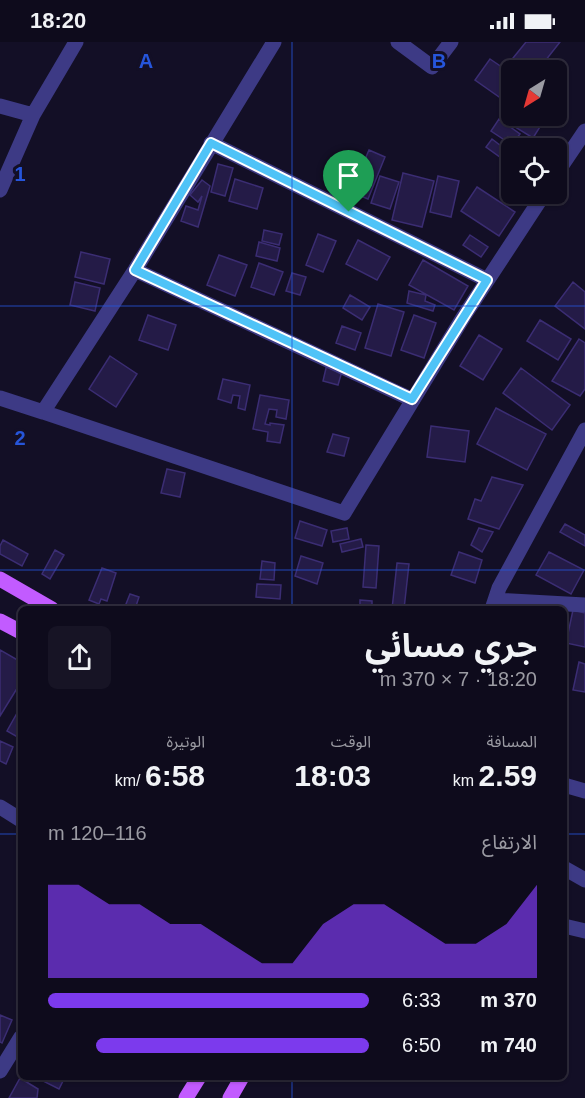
<!DOCTYPE html>
<html lang="ar">
<meta charset="utf-8">
<style>
:root{--surface:#0e0b1c;--page:#171425;--text:#f1f3f6;--muted:#9b9ba3;--line:#2e2b3b;--accent:#7c3aed}
body{margin:0;font-family:Arial,"Noto Sans Arabic",sans-serif;background:var(--page);color:var(--text);direction:rtl;height:100vh;display:flex;flex-direction:column;font-size:22px;white-space:nowrap}
*{box-sizing:border-box;margin:0}
p{font-size:20px;color:var(--muted)}
.icon{flex:none;width:33px;height:33px;fill:none;stroke:currentColor;stroke-width:2;stroke-linecap:round;stroke-linejoin:round}
.map{position:relative;flex:1;overflow:hidden;direction:ltr}
.side{position:absolute;left:18px;top:564px;width:549px;height:474px;display:flex;flex-direction:column;background:var(--surface);border-radius:9px;box-shadow:0 2px 4px #0004,0 0 0 2px var(--line);direction:rtl}
.side>*{flex:none}
.needle{width:39px;rotate:217deg}
.tools{position:absolute;left:501px;top:18px;display:grid;gap:12px}
.tools a{display:grid;place-items:center;width:66px;height:66px;border-radius:9px;background:var(--surface);box-shadow:0 2px 4px #0004,0 0 0 2px var(--line);font-size:30px}
.pin{position:absolute;display:grid;place-items:center;width:51px;height:51px;color:#fff;margin:-62px -26px;border-radius:50% 50% 50% 0;rotate:-45deg;box-shadow:0 0 6px #0007}
.pin .icon{rotate:45deg}
.round{display:grid;place-items:center;flex:none;width:63px;height:63px;border-radius:9px;background:var(--page)}
.headline{display:flex;align-items:center;justify-content:space-between;height:102px;padding:0 30px}
h1{font-size:33px;font-weight:700;line-height:45px}
.figures{display:grid;grid-template-columns:repeat(3,1fr);gap:9px;height:102px;padding:6px 30px}
.figures div{display:grid;align-content:center}
.figures b{font-size:30px;font-weight:700}
.figures small{font-size:16px;font-weight:400}
.figures p{font-size:16px}
.chart{height:168px;padding:12px 30px}
.chart p{display:flex;justify-content:space-between}
.chart svg{width:100%;height:108px;margin-top:6px;fill:var(--accent);opacity:.7}
ul{padding:0 30px;list-style:none;font-size:20px}
li{display:grid;grid-template-columns:96px 72px 1fr;align-items:center;height:45px}
li i{height:15px;border-radius:8px;background:var(--accent)}
.status{display:flex;justify-content:space-between;align-items:center;height:42px;padding:0 30px;background:var(--surface);direction:ltr}
.status svg{height:16px;fill:currentColor}
.map>svg:first-child{display:block}
.building{fill:#241b47;stroke:#3b2d73;stroke-width:1.5}
.lines{fill:none;stroke-linecap:round;stroke-linejoin:round}
.minor{stroke:#3d3a85;stroke-width:15}
.major{stroke:#c25bff;stroke-width:15}
.route-casing{stroke:#fff;stroke-width:12}
.route{stroke:#4fc3f7;stroke-width:8}
.grid{fill:none;stroke:#2655da;stroke-width:1.5;stroke-opacity:0.55}
.grid-label{font-size:20px;text-anchor:middle;font-weight:bold;fill:#2655da;stroke:#130f26;stroke-width:6;stroke-linejoin:round;paint-order:stroke}
</style>
<div class="status"><b>18:20</b><svg viewBox="0 0 49 12"><path d="M0 12V9h3v3zM5 12V6h3v6zM10 12V3h3v9zM15 12V0h3v12zM26 1h20v11H26zM47 4h2v5h-2z"/></svg></div>
<div class="map">
<svg width="585" height="1056" viewBox="0 0 585 1056">
<rect width="100%" height="100%" fill="#130f26"/>
<path class="building" d="M526 0H560L538 28H512V31L505 26Z
M490 17 512 32V44L502 57 475 38Z
M512 73 531 74 543 80 533 96 507 80Z
M499 77 520 92 514 100 508 95 506 99 491 89Z
M492 97 510 111 504 118 486 105Z
M369 108 385 115 368 157 351 150Z
M218 122 233 126 225 154 211 150Z
M403 131 434 139 422 185 392 178Z
M380 134 399 140 390 167 371 161Z
M438 134 459 139 451 175 430 170Z
M235 137 263 146 257 167 229 159Z
M202 138 210 144 198 185 181 179 186 164 198 168 202 154 198 160 190 153Z
M477 145 515 170 499 194 461 169Z
M264 188 282 192 279 203 262 199Z
M318 192 336 199 323 230 306 223Z
M470 193 488 205 481 215 463 203Z
M358 198 390 215 377 238 346 222Z
M259 200 280 206 277 219 256 214Z
M81 210 110 217 104 242 75 235Z
M219 213 247 223 235 254 207 243Z
M423 218 468 244 454 268 409 243Z
M259 221 283 230 274 253 251 245Z
M292 231 306 235 300 253 286 249Z
M75 240 100 246 95 269 70 263Z
M573 240 585 250V287L555 264Z
M409 249 426 253 425 259 435 263 433 269 407 261Z
M350 253 370 265 362 278 343 266Z
M378 262 404 270 391 314 365 306Z
M148 273 176 283 168 308 139 298Z
M414 273 436 281 424 316 401 308Z
M540 278 571 297 558 318 527 299Z
M342 284 361 291 355 308 336 301Z
M479 293 502 307 483 338 460 324Z
M579 297 585 301V347L580 354 552 339Z
M110 314 137 332 116 365 89 347Z
M327 322 343 326 338 343 323 339Z
M521 326 570 363 552 388 503 351Z
M223 337 250 343 245 368 238 366 240 354 233 353 231 361 218 357Z
M260 353 289 358 286 377 276 375 277 368 269 367 265 382 270 383V381L284 383 280 401 267 399 268 390 253 387Z
M496 366 546 392 527 428 477 402Z
M431 384 469 389 465 420 427 415Z
M333 392 349 396 344 414 327 410Z
M167 427 185 431 180 455 161 451Z
M492 435 523 443 499 487 468 477 475 457 481 459Z
M300 479 327 488 322 504 295 496Z
M565 482 585 493V504L560 490Z
M347 486 349 497 333 500 331 489Z
M479 486 493 490 482 510 471 503Z
M361 497 363 505 342 510 340 502Z
M3 498 28 512 22 524 0 512V504Z
M366 503 379 504 376 546 363 545Z
M55 508 64 513 50 537 42 532Z
M459 510 482 518 475 541 451 533Z
M549 510 584 528 571 552 536 533Z
M301 514 323 521 317 542 295 534Z
M262 519 275 521 274 538 260 537Z
M397 521 409 522 404 567H392Z
M102 526 116 531 107 559 101 557 99 562 89 558Z
M257 542 281 543 280 557 256 555Z
M130 552 139 555 135 567H124Z
M360 558 372 559V567H360Z
M573 568 585 571V605L566 601Z
M0 608 21 620V640L0 674Z
M579 620 585 622V650L573 648Z
M21 664V697L7 689Z
M0 699 13 705 6 722 0 719Z
M0 973 12 978 2 1001 0 1000Z
M45 1035H65L59 1047 43 1039Z
M20 1036 38 1047 37 1056H9Z"/>
<g class="lines">
<path class="minor" d="M274 0 135 228 43 370 344 471 464 274 544 152
M398 0 432 25 451 0
M0 64 33 73
M211 101 487 238
M556 132 585 89
M0 148 33 73 76 0
M135 228 413 358
M0 356 43 370
M495 558 585 563
M492 567 499 546 585 388
M564 743 585 749
M0 765 21 778
M564 826 585 838
M564 884 585 889
M0 1029 21 995"/>
<path class="major" d="M0 537 52 567
M0 579 21 590
M186 1056 199 1035
M230 1056 242 1035"/>
</g>
<g class="lines">
<g class="route-casing">
<path id="route" d="M211 101 487 238 412 357 135 228Z"/>
</g>
<use href="#route" class="route"/>
</g>
<path class="grid" d="M292 0V567M0 264H585M0 528H585M0 792H21M564 792H585M292 1035V1056"/>
<g class="grid-label">
<text x="146" y="26">A</text>
<text x="439" y="26">B</text>
<text x="20" y="139">1</text>
<text x="20" y="403">2</text>
</g>
</svg>
<div class="tools">
<a><svg class="needle" viewBox="-14 -14 28 28"><path d="M0-13l5 13h-10z" fill="#e53935"/><path d="M0 13l5-13h-10z" fill="#9b9ba3"/></svg></a>
<a><svg class="icon" aria-label="locate" viewBox="0 0 24 24"><circle cx="12" cy="12" r="6"/><path d="M12 2v4M12 18v4M2 12h4M18 12h4"/></svg></a>
</div>
<div class="pin" style="left:349px;top:170px;background:#1e9e55"><svg class="icon" aria-label="arrive" viewBox="0 0 24 24"><path d="M6 21V4h12l-3 4 3 4H6"/></svg></div>
<section class="side">
<div class="headline"><div><h1>جري مسائي</h1><p>18:20 · 7 × 370 m</p></div><a class="round"><svg class="icon" aria-label="share" viewBox="0 0 24 24"><path d="M12 15V3M7 8l5-5 5 5M5 13v7h14v-7"/></svg></a></div>
<div class="figures">
<div><p>المسافة</p><b>2.59<small> km</small></b></div>
<div><p>الوقت</p><b>18:03</b></div>
<div><p>الوتيرة</p><b>6:58<small> /km</small></b></div>
</div>
<div class="chart"><p><span>الارتفاع</span>116–120 m</p>
<svg viewBox="0 0 160 44" preserveAspectRatio="none"><path d="M0 44V6L10 6L20 14L30 14L40 22L50 22L60 30L70 38L80 38L90 22L100 14L110 14L120 22L130 30L140 30L150 22L160 6V44z"/></svg>
</div>
<ul>
<li><b>370 m</b>6:33<i style="width:100%"></i></li>
<li><b>740 m</b>6:50<i style="width:85%"></i></li>
</ul>
</section>
</div>
